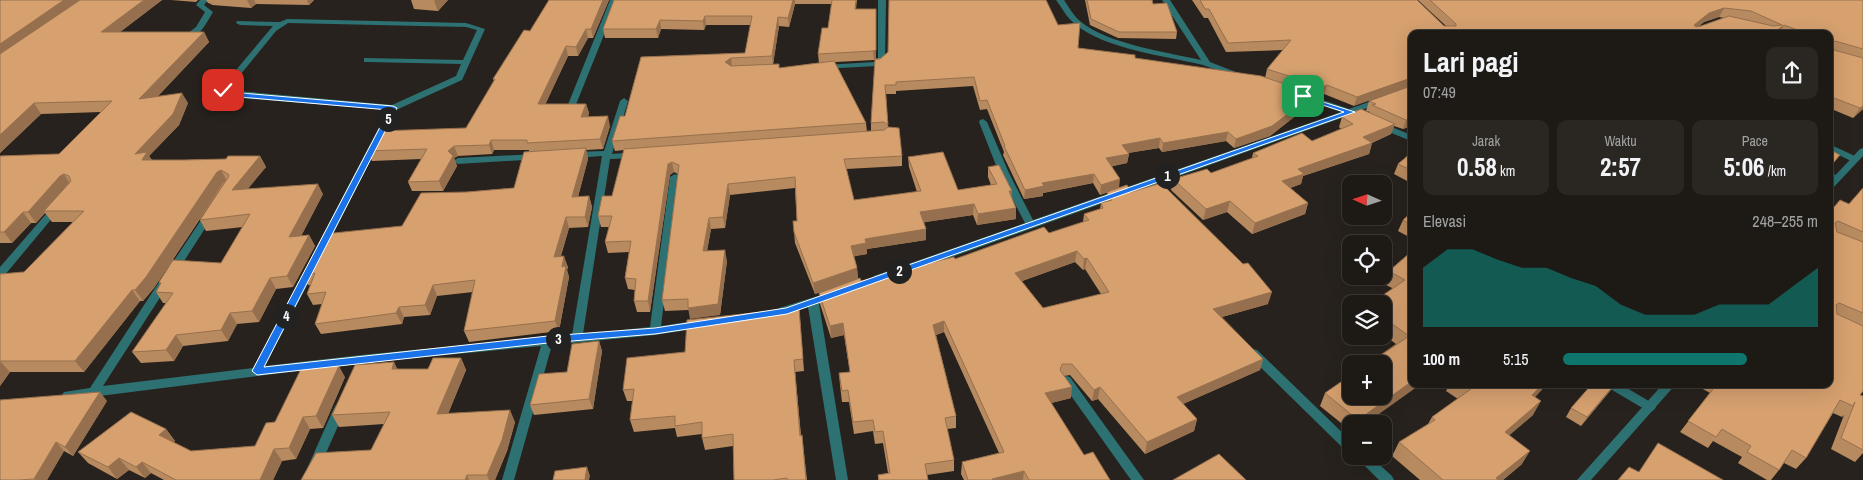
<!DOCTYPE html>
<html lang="id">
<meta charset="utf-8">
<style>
:root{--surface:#1d1a16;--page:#2a2723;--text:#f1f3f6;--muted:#a0a1a1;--line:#3b3835;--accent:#0f766e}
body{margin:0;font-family:"Archivo Narrow",sans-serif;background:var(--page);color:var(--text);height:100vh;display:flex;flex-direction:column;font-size:19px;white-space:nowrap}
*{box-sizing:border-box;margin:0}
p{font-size:16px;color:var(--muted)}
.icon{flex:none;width:28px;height:28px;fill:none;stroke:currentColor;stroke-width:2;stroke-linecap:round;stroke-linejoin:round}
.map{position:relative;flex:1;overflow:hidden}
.panel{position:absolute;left:1408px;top:30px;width:425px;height:358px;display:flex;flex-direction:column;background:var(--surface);border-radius:10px;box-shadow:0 5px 20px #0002,0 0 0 1px var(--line)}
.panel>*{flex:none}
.needle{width:32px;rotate:273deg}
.controls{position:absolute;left:1342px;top:175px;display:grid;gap:10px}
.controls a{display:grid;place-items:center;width:50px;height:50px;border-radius:10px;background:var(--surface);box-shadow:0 5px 20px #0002,0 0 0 1px var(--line);font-size:25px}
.pin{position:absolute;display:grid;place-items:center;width:42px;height:42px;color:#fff;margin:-21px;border-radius:10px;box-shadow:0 2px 8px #0006}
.km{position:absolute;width:25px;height:25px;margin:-12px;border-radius:50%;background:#222;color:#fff;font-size:14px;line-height:25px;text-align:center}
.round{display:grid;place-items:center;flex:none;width:52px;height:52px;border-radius:10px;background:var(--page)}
.head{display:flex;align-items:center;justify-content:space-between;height:85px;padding:0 15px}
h1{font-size:28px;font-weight:700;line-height:38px}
.figures{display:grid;grid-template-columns:repeat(3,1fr);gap:8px;height:85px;padding:5px 15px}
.figures div{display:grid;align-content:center;border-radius:10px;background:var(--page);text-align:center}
.figures b{font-size:25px;font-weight:700}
.figures small{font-size:14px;font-weight:400}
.figures p{font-size:14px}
.chart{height:140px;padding:10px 15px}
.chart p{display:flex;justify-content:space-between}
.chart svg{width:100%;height:90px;margin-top:5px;fill:var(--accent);opacity:.7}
ul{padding:0 15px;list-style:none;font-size:16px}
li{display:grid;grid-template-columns:80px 60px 1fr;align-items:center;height:38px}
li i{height:12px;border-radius:6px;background:var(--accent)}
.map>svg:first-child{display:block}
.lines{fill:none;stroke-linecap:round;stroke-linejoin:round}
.minor{fill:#2d7172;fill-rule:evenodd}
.tertiary{fill:#2d7172;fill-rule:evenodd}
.wall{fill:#b88a5f;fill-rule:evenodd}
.shaded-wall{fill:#96704e}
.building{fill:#d6a06f;stroke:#96704e;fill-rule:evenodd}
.route{fill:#1a73e8;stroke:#fff}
</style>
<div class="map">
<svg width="1863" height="480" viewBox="0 0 1863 480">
<rect width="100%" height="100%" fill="#27221d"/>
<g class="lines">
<path class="minor" d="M200 0H208L204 5 213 12C207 22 198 41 184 40V36L196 27 205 12 196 5Z
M610 0H618L575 107 571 110 568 109 567 107Z
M878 0H886L885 63 876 66 822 69V65H825L874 62 878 60Z
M1056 0H1064C1069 7 1073 15 1080 21 1107 44 1166 52 1201 60L1162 0H1170L1210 62 1246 76 1242 78H1239C1227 74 1215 69 1203 65 1166 56 1104 49 1075 24 1067 18 1062 8 1056 0Z
M287 19 466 23 485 29 462 80 396 110 328 244 323 247 318 244 388 110 228 97 220 93V89L273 26 240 25 236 23 237 21 280 22ZM288 23 466 27 477 30 463 60 364 58V62H367L461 64 456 76 392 105 228 90 276 31Z
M1300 92 1349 109 1380 98 1384 101 1357 112 1356 115H1350L882 282 878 283 873 279 874 276 1025 223 999 173 979 122 980 120 983 119 987 122 1009 173 1033 220 1341 112 1297 97V93Z
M624 98 628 101 612 154 636 152 641 155 636 158 610 159 583 334 650 327 670 177 675 174 680 177 661 326 700 320 704 321 705 324 704 327 700 328 655 335 552 345 514 480H502L541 346 361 363 68 400 64 398 62 395 64 392 90 388 161 279 165 278 170 282 103 386 253 368 306 268 311 265 316 268 265 366 361 355 572 335 602 156 574 158 569 155 574 152 604 151 620 101Z
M1380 122 1411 135V141L1377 127 1376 125 1377 123Z
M1829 144 1857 157 1859 159 1857 161H1851L1829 150Z
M537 154 542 157 540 159 458 164 453 161 458 158Z
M1829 171 1841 178 1839 180 1836 181 1829 178Z
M56 205 59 206 61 208 59 210 4 276 0 278V267L53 206Z
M210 210 215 213 177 272H169L168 270 169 268 207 211Z
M831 292 835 293 836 296 835 299 819 304 848 480H836L808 307 783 315 779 314 778 311 779 308Z
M1253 349 1257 350 1351 441V453L1347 452 1249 356 1247 353 1249 350Z
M1066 376 1070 377 1144 480H1131L1062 383 1060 380 1062 377Z
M1605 384H1620L1654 404 1656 407 1654 410 1650 412 1646 410 1607 387Z
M340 403 344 405 346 408 314 480H302L334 408 336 405Z
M1355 456H1370L1392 476 1394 480H1379Z"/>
<path class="tertiary" d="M1863 148V156L1832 189 1829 190V182L1860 149Z
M1663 384H1676L1591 480H1577Z"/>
</g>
<path class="wall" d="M0 0H162L120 32H204L209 42 157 97 188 103 179 125 149 156 152 160H184L226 159 260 156 266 167 247 189 323 194 301 236 309 235 315 246 293 287 276 289 259 322 237 324 228 341 183 346 174 361 141 363 132 352 166 303H163L156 292 160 284 159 282 221 263 243 227 206 231 200 220 224 183 154 288 143 301H140L84 372H10L0 386V274L24 272 73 222H52L45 213 36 223H31L12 243H0V156L59 154 101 112 41 114 0 153Z
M171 0H198L196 2Z
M206 0H314L309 5 256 4 251 8 212 5 211 4 208 3Z
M411 0H448L438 11 414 9Z
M549 0H609L593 38H588L578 56H568L545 104H586L589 113 588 117 610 126 603 149 586 150 588 159 578 197 589 196 592 207 588 227 569 228 561 256 568 267 567 270 569 277 559 331 469 342 464 331 473 292 437 296 430 315 404 317 402 324 321 334 315 324 322 304 313 305 307 294 311 285H308L303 275 402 226 467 192 514 188 529 151V150H494L492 154 458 156 454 158 457 166 443 191H412L408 182 421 159 372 161 368 151 466 128 494 81 493 79 530 31Z
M614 0H857L856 9H876L875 59 1058 25 1078 48 1135 58 1265 78 1267 69 1284 50 1226 52 1208 18H1204L1192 0H1417L1444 26H1446L1418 0H1863V109L1853 118 1829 108V34H1411L1354 106 1324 94 1320 97 1314 95 1312 103 1270 136 1234 148 1226 141 1162 152 1159 148 1128 153 1129 154 1127 163 1112 166 1119 188 1100 195 1093 183 1043 193V196L1024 199 1003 155 1004 152 987 109 980 110 973 86 896 91V94H886L888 127 902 156V166L846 169 854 200 917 192 909 167 908 157 958 190 991 185 988 177V167L1012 191V198L1016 219 977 225 973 215 924 222 926 229V240L867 249V254L854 256 857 268 858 279 815 294 795 243 793 221H797L795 188 730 195 725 228 711 229 707 251 727 261 720 315 688 310 665 311 662 300 678 174 674 172 670 175 650 312H637L634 301 635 290 628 289 625 278 629 252 608 253 605 242 609 227H601L598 216 612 196 624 150 615 151 612 141 625 116 641 57 745 53 751 25H706L704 30 661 29 658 38H605L603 29ZM795 4H832L828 28 818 54 819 63 780 68 773 64 779 26 789 27ZM1719 17 1724 18 1701 26 1698 27 1704 22ZM874 60H875L871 123V131L867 132 866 123 835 62Z
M1085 0H1152L1153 4 1177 32 1176 39 1118 38 1090 25Z
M1411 86V126L1403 129 1394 126 1391 134 1372 143 1369 154 1303 176 1301 184 1290 188 1308 203 1305 214 1252 234 1227 212 1203 220 1171 190 1173 179 1211 173 1252 158 1253 153 1312 141 1341 129 1339 127 1342 117 1370 113V112L1366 111 1369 101Z
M1411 153V183L1394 174 1398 164Z
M1863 188V391L1860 395 1863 396V453L1855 462 1831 449 1844 415 1842 417 1833 413 1806 458 1796 469 1784 463 1779 470 1771 480H1767L1738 463 1742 457 1713 441 1708 448 1680 432 1710 393 1701 388 1705 384H1829V213L1849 204Z
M1107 192H1131L1268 304 1222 317 1263 359 1260 370 1183 404 1197 419 1194 431 1145 454 1098 399 1092 401 1070 375 1064 376 1071 398 1051 403 1084 455 1110 480H964L961 474 962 462 999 453 944 332 936 335 956 416V428L947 429 954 460V471L927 475 928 480H878V475L888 473 883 443 875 444 873 431 854 434 849 402H842L840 385 839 373 850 372 844 335 831 338 820 304 819 293 861 281 916 268V266L955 259 1049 233 1083 222 1084 214 1100 209 1101 203 1106 202ZM1075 262 1083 270 1085 269 1101 294 1043 308 1022 281Z
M1411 213V238L1398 231 1403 220Z
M1411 252V384L1365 424H1351V431L1320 406 1325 393 1396 344 1384 335V304L1392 288 1384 284 1389 271Z
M800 319 804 371 795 372 801 436 802 435 807 480H734L733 446 705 450 702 438V434L677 437 675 428 634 432 630 420 633 401H627L623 390Z
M599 341 602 351 593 409 534 415 530 405 567 372Z
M461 358 466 370 448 414 515 422 507 451 495 480H301L371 450 384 424 339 427 332 415 398 369H428Z
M345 377 323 428 310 429 296 459 282 461 273 480H164L151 473 145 478 129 470 117 479 88 463 78 452 166 429 175 441 173 442 191 451 255 446 275 422Z
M1450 384H1547L1535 397 1533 415 1509 435 1522 464 1503 480H1420L1392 456 1399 442 1428 424 1432 417 1458 399 1446 391Z
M1615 384 1610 391 1581 426 1566 417 1571 408Z
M1623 384H1634L1630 388Z
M107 401 73 456 64 451 47 480H0Z"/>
<path class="shaded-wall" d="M64 0H84L0 59V44Z
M144 0H162L107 42 101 32Z
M247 0H254L256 4 251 8Z
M307 0H314L309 5Z
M435 0H448L438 11 434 1Z
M603 0H609L593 38 591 29Z
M793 0H795V4L789 27 788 18Z
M1724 8 1719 17 1704 22 1689 34 1694 25 1709 13Z
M705 16 706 25 704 30 703 21Z
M778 17 779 26 773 65 772 56Z
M876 18V59L874 60 873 51Z
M660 20 661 29 658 38 656 29Z
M1784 25 1779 34H1772Z
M586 29 588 38 578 56 576 47Z
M204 32 209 42 145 110 139 99Z
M566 46 568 56 541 114 538 104Z
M731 58 732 67 725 62Z
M1411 78V86L1354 106 1357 97Z
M1327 85 1324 94 1320 97 1323 87Z
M182 93 188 103 179 125 149 156 154 163 144 162 135 154Z
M1314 94 1312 103 1270 136 1234 148 1236 139Z
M1834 98 1829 106V102Z
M34 103 41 114 0 153V135Z
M586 104 589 113 584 126 581 117Z
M1863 106V109L1853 118 1860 108Z
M608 116 610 126 603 149 600 139Z
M1411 118V126L1403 129 1406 120Z
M1395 124 1391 134 1365 146 1372 143 1369 154 1303 176 1301 184 1279 192 1282 181 1298 169 1363 137Z
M1228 132 1226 141 1162 152 1163 143Z
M1160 138 1159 148 1121 154 1122 145Z
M491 140 494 150 492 154 489 145Z
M454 146 458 156 454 158 457 166 443 191 439 181 448 151Z
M586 148 588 159 575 208 572 197Z
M1129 154 1127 163 1105 168 1106 158Z
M260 156 266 167 238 201 232 190Z
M672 162 674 172 670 175 650 312 648 301 668 164Z
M221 170 227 181 223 183 154 288 143 301 135 290 217 172Z
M64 174 71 185 44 211 45 213 36 223 28 212 60 176Z
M1094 174 1093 183 1043 193V196L1024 199 1025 190 1042 183Z
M1120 179 1119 188 1100 195 1101 185Z
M318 184 323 194 295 248 289 237Z
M728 184 730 195 725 228 723 217Z
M1009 191H1012V201Z
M589 196 592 207 588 227 585 217Z
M1230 201 1227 212 1203 220 1206 209Z
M1308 203 1305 214 1252 234 1255 223Z
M974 204 973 215 920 223V212Z
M1016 208V219L977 225 978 214Z
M23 212 31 223 12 243 4 232Z
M566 217 569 228 557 268 554 257Z
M709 218 711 229 705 262 703 251Z
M926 229V240L867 249V254L851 257V246L865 239Z
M309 235 315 246 293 287 287 276Z
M725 250 727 261 720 315 690 319 688 308Z
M1077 251 1075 262 1014 284 1015 273Z
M564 256 568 267 567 270 569 277 559 331 555 321 562 267Z
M1087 258 1085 269 1083 270 1084 259Z
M857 268 858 279 815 294 813 283Z
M270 278 276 289 259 322 252 311Z
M433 285 437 296 430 315 425 305Z
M132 290 140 301 84 372 75 361Z
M1272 292 1268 304 1211 320 1213 309Z
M399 307 404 317 402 324 396 313Z
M230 313 237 324 228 341 221 330Z
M944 321V332L933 336V325Z
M843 323 844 335 831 338 830 326Z
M176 335 183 346 174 361 166 350Z
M599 341 602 351 593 409 589 399Z
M461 358 466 370 443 426 437 414Z
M1263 359 1260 370 1174 408 1177 397Z
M794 360 795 372 802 447 800 436Z
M0 361 10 372 0 386Z
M394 362 400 374 392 369Z
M339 366 345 377 323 428 316 416Z
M1411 382V384H1421L1365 424H1357L1358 420Z
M1543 384H1547L1524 409 1532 395Z
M1615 384 1610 391 1581 426 1587 417Z
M1072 387 1071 398 1044 405 1045 393Z
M1100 387 1098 399 1092 401 1094 390Z
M100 392 107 401 73 456 65 447Z
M1541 401 1533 415 1497 446 1505 432Z
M510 410 515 422 507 451 495 480H489L487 475Z
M303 417 310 429 296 459 289 448Z
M1197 419 1194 431 1145 454 1147 442Z
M166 429 175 441 168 446 159 435Z
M56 442 64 451 47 480H35L34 479Z
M274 449 282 461 273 480H260Z
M1530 451 1522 464 1503 480H1495L1496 478Z
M119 458 129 470 117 479 108 467Z
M142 462 151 473 145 478 136 467Z
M587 467 590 476 589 480H585Z
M1024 471 1023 480H992V479Z
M467 475 469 480H465Z"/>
<path class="building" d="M0 0H64L0 44Z
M80 0H144L101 32H204L139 99 182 93 173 114 135 154 147 152 142 160H184L226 159 228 156H260L232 190 318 184 289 237 309 235 287 276 270 278 252 311 230 313 221 330 176 335 166 350 132 352 173 293 156 292 161 283 159 282 173 260 221 263 250 214 200 220 229 176 228 174 221 170 217 172 146 277 135 290H132L75 361H0V274L24 272 84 211H44L71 181 69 176 64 174 60 176 28 212H23L4 232H0V156L59 154 112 101 34 103 0 135V54Z
M549 0H603L591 29H586L576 47 566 46 538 104H586L581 117 608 116 600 139 527 143V140H491L489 145 454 146 448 151 453 156 439 181 408 182 427 149 368 151 379 131 466 128 495 79H493L524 30 530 31Z
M614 0H793L788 18 778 17 772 56 731 58 725 62 731 66 779 64V68L834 61 866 123 612 141 620 116H625L641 57 745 53 752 16H705L703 21 660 20 656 29H603Z
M832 0H856L855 9H876V50L873 51 818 54 822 28H828Z
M889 0H1046L1058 25 1080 23 1078 48 1135 55V58L1261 76 1314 94 1272 126 1236 139 1228 132 1163 143 1160 138 1122 145 1129 154 1106 158 1120 179 1101 185 1094 174 1042 183 1044 186 1025 190 1004 146H1005L987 100 980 101 974 77 896 82V85H885L888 125 884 122 871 123 875 59H880L888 52Z
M1087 0H1152L1153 4 1167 3 1177 32H1119L1091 19Z
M1200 0H1417L1444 26H1456V24L1430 0H1863V49L1835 41 1833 43 1834 50 1863 58V106L1860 108 1834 98 1829 102V44L1830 42H1829V34H1808L1784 25 1772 34H1411V78L1357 97 1327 85 1323 87 1267 69 1291 40 1228 43 1209 9H1205ZM1724 8 1751 11 1782 25 1773 26 1729 16 1701 26 1696 27 1694 25 1709 13Z
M1411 86V118L1406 120 1372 105 1376 104 1369 101Z
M1361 109 1395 124 1363 137 1372 143 1298 169 1304 174 1282 181 1308 203 1255 223 1230 201 1206 209 1173 179 1207 169 1211 173 1258 156 1253 153 1302 133 1312 141 1353 124 1342 117Z
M888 127 899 128 902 156 844 159 854 200 921 191 908 157 943 152 958 190 997 184 988 167 999 165 1012 191H1009L1016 208 978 214 974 204 920 212 926 229 865 239 866 243 851 246 857 268 813 283 794 232 793 221H797L795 177 728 184 723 217 709 218 703 251 725 250 718 304 688 308V299L662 300 679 165 672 162 668 164 648 301H634L636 279 625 278 631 241 605 242 612 216H598L602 196H612L624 149 884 130Z
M586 148 572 197 589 196 585 217H566L554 257 564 256 562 267 566 266 555 321 464 331 475 280 433 285 425 305 399 307 396 313 315 324 326 292 307 294 315 273 303 275 324 234 402 226 421 193 467 192 514 188 524 152Z
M1829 149 1840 155 1829 168Z
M1411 153V170L1398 164Z
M1161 183 1243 264 1248 263 1272 292 1213 309 1263 359 1177 397 1197 419 1147 442 1100 387 1094 390 1072 364H1062L1060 370 1072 387 1045 393 1084 455 1093 452 1110 480H1029L1024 471 992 479 993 480H968L962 462 1004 452 944 321 933 325 956 416 945 418 954 460 925 464 928 480H879L878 475 890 473 883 431 875 432 873 420 853 422 848 390 842 391 839 373 850 372 843 323 830 326 819 293 860 278 861 281 917 268 916 266 954 257 955 259 1044 227 1049 233 1089 220 1084 214 1103 208 1101 203 1112 200 1107 192 1127 185 1131 192ZM1077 251 1084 259 1087 258 1109 292 1043 308 1015 273Z
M1863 188V232L1838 221 1835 223 1837 232 1863 242V313L1839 303 1836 305 1837 314 1863 326V391L1860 395 1863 396V450L1841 438 1855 402 1853 406 1840 400 1806 458 1792 450 1779 470 1747 452 1751 446 1722 429 1716 437 1688 421 1717 384H1829V213L1840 200 1849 204Z
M1411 213V225L1403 220Z
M1411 252V382L1358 420 1325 393 1351 375V396H1384V364H1368L1409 336 1384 318V304H1370L1405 280 1389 271Z
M799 308 803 359 794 360 800 436 802 435 806 480H787V478L773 480H734L733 434 702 438V422L675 426V416L630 420 634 389 623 390 627 358 685 352 687 320Z
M599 341 589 399 530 405 539 374 567 372 572 344Z
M433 358H461L437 414 510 410 502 440 487 475H467L465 480H301L316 453 371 450 390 412 332 415 355 365 394 362 392 369H428Z
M339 366 316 416 303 417 289 448 274 449 260 480H176L142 462 136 467 119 458 108 467 78 452 131 412 166 429 159 435 191 451 255 446 266 423 275 422 301 369Z
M1463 384H1543L1532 395 1541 401 1505 432 1530 451 1496 478 1498 480H1443L1399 442 1435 420 1432 417 1471 389Z
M1592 384H1615L1587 417 1571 408Z
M100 392 65 447 56 442 34 479 19 480H0V400Z
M1658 443 1723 480H1618L1629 467 1639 472Z
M1219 454 1246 480H1173Z
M587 467 585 480H553L555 471Z"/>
<path class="route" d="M223 88 230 92 393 106 397 108 264 367 548 336 655 328 786 308 1344 112 1301 98V95L1355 112 787 314 655 334 548 343 257 375 252 371 389 110 228 96 220 92V89Z"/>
</svg>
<div class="controls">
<a><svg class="needle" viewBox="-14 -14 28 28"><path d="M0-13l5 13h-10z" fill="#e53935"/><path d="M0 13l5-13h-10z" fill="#a0a1a1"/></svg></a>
<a><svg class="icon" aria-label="locate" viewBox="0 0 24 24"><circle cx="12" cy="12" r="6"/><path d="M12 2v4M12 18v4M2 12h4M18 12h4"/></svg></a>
<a><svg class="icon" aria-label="layers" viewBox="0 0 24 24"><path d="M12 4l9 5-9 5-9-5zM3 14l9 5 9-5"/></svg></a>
<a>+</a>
<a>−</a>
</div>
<div class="pin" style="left:1303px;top:96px;background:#1e9e55"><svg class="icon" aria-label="arrive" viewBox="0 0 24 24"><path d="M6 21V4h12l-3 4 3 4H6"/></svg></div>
<div class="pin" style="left:223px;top:90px;background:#d93025"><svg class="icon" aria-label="check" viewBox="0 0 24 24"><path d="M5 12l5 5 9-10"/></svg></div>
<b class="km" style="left:1167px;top:176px">1</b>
<b class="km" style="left:899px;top:271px">2</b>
<b class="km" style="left:558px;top:339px">3</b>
<b class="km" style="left:286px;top:316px">4</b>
<b class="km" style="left:388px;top:119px">5</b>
<section class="panel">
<div class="head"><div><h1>Lari pagi</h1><p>07:49</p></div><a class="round"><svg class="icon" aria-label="share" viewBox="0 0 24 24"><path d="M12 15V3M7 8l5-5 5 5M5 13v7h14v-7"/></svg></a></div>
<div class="figures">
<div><p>Jarak</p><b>0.58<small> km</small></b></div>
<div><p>Waktu</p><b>2:57</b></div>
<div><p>Pace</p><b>5:06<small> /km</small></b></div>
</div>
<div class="chart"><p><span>Elevasi</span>248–255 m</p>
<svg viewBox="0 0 160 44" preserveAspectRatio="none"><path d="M0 44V15L10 6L20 6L30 11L40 15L50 15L60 20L70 24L80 33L90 38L100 38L110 38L120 33L130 33L140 33L150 24L160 15V44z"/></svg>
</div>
<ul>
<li><b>100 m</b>5:15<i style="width:72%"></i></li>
</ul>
</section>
</div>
